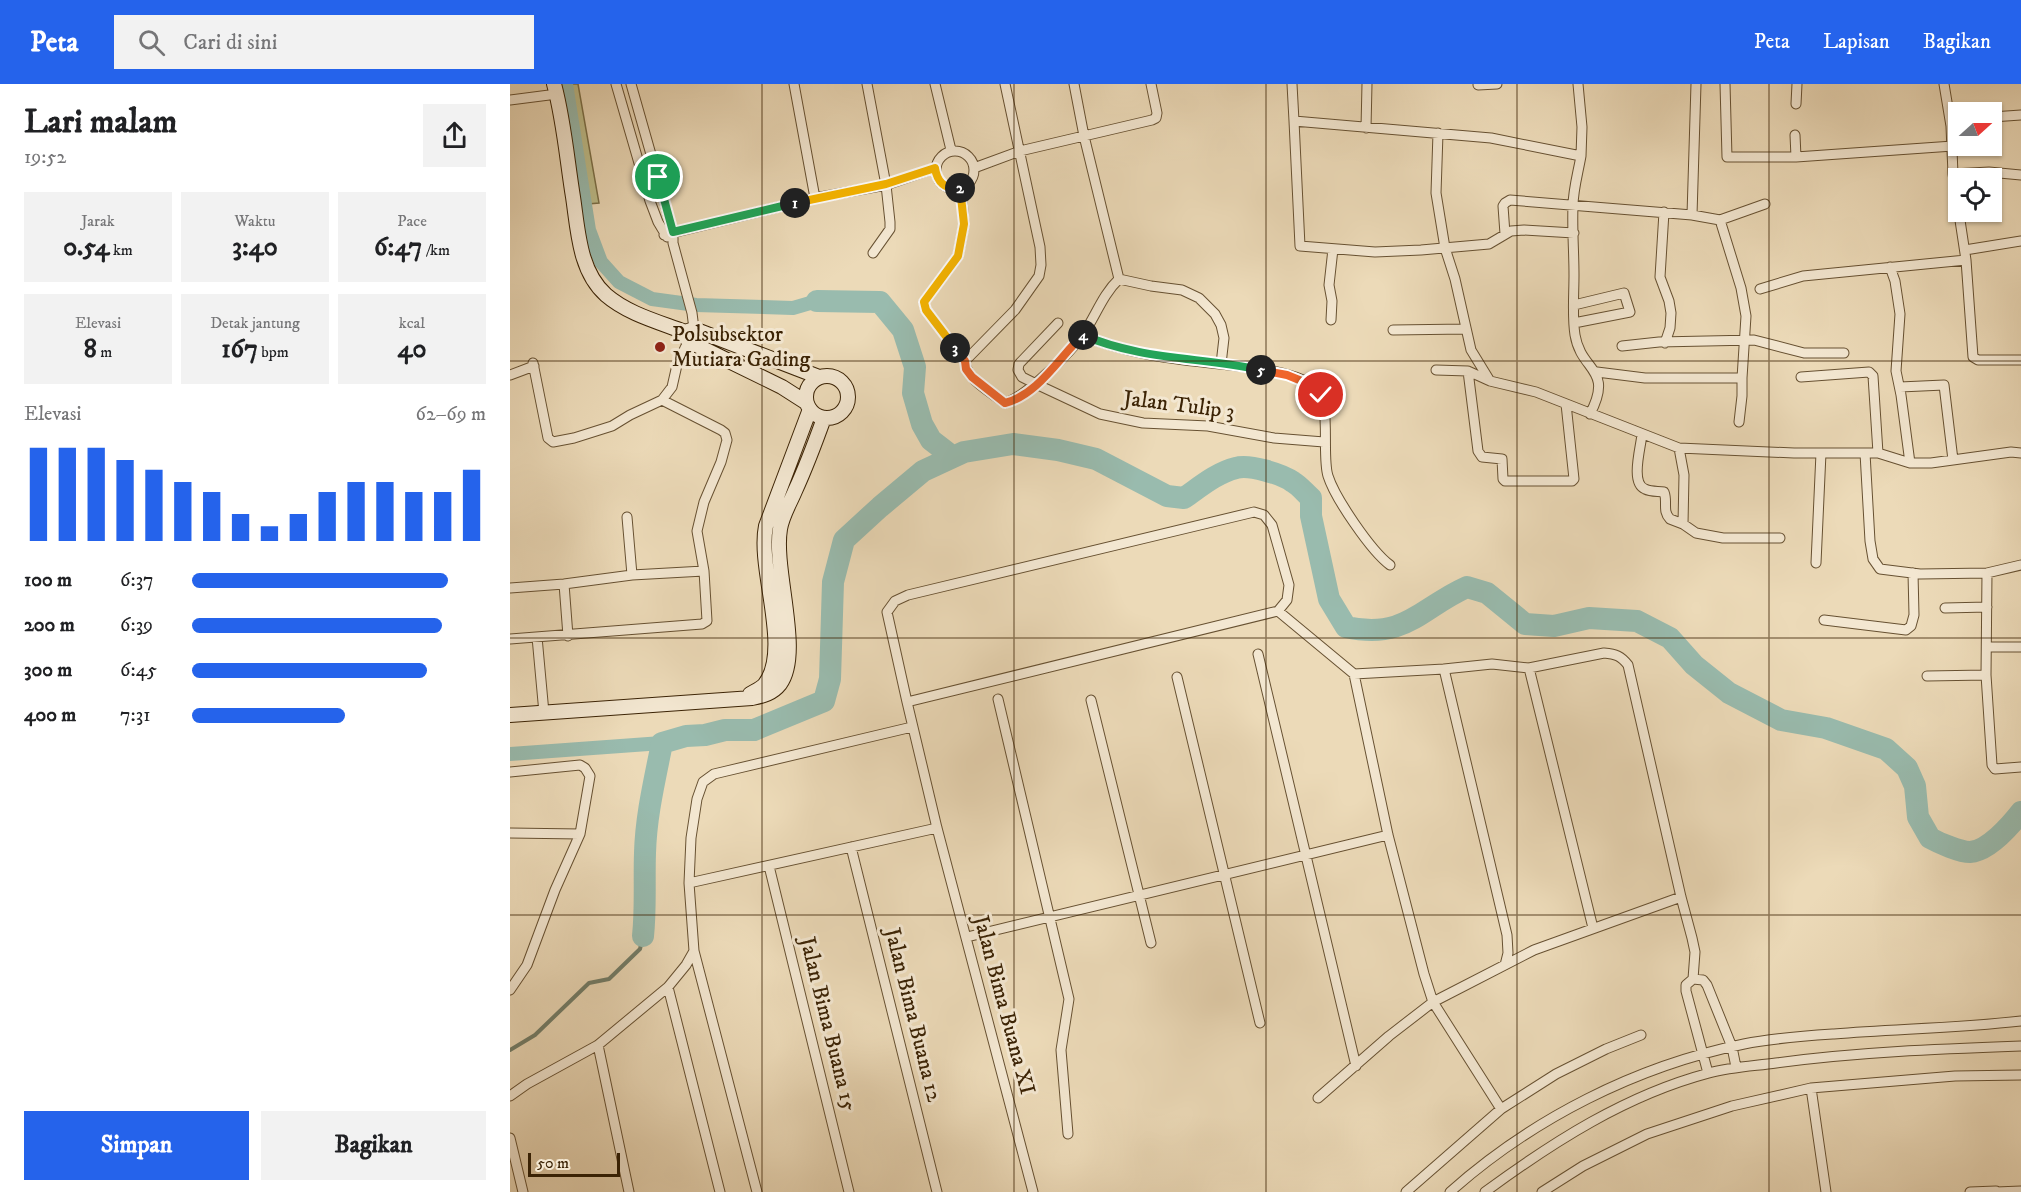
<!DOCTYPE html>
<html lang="id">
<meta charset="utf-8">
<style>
:root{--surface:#fff;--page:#f2f2f2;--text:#202124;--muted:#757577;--accent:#2563eb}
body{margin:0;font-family:"IM FELL DW Pica",serif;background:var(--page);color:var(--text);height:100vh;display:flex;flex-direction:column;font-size:22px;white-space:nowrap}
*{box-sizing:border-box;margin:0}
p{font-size:20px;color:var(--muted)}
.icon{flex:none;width:33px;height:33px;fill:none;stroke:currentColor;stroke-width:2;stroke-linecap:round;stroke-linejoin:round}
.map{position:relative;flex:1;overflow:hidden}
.drawer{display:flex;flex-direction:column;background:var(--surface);width:510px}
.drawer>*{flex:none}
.needle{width:39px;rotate:69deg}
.buttons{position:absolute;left:1438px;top:18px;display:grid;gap:12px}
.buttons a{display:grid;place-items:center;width:54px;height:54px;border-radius:0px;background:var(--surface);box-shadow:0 2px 4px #0004;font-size:30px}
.scale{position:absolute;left:18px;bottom:15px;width:92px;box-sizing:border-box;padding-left:6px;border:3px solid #3b2305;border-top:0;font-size:16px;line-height:21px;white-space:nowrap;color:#3b2305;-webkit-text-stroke:4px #f3e7d1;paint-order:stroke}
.pin{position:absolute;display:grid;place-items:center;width:51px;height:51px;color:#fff;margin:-26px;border:3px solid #fff;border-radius:50%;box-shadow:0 2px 6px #0007}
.km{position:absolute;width:30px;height:30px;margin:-15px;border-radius:50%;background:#222;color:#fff;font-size:16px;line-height:30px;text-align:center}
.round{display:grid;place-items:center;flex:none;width:63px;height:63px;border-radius:0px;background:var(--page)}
.headline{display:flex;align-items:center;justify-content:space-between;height:102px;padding:0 24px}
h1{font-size:33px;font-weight:700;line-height:45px}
.metrics{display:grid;grid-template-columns:repeat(3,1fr);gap:9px;height:102px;padding:6px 24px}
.metrics div{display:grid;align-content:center;border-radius:0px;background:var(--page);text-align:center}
.metrics b{font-size:26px;font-weight:700}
.metrics small{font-size:16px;font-weight:400}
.metrics p{font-size:16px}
.chart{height:168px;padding:12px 24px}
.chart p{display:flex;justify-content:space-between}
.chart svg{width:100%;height:108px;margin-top:6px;stroke:var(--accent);stroke-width:6}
.button{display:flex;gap:12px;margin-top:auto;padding:12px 24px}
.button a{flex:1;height:69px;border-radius:0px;background:var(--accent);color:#fff;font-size:24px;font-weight:700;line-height:69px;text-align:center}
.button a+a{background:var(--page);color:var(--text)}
ul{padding:0 24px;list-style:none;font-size:20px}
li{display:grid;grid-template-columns:96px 72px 1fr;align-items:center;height:45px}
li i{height:15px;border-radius:8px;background:var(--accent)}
header{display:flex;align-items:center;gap:36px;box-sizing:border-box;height:84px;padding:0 30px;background:var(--accent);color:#fff}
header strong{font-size:28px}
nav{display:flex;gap:33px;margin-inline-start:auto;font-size:21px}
.search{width:420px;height:54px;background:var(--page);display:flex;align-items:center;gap:15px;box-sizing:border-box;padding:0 21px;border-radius:0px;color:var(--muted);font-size:22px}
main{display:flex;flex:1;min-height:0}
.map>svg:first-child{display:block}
.green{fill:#bebd8a;stroke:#7c7048;stroke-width:1.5}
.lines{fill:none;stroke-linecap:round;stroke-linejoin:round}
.stream{stroke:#737e6a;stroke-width:4}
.canal{stroke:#99bbae;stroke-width:14}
.river{stroke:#99bbae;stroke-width:22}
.minor-casing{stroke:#675132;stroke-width:11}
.secondary-casing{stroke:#3b2305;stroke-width:16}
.minor{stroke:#f3e7d1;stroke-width:9}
.secondary{stroke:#f3e7d1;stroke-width:14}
.split-1-casing{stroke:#fff;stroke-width:12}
.split-2-casing{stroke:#fff;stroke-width:12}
.split-3-casing{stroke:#fff;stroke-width:12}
.split-4-casing{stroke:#fff;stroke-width:12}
.split-5-casing{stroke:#fff;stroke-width:12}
.split-6-casing{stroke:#fff;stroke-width:12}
.split-1{stroke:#22a559;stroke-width:8}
.split-2{stroke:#f5b400;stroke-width:8}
.split-3{stroke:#f5b400;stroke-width:8}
.split-4{stroke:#f0652b;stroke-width:8}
.split-5{stroke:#22a559;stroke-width:8}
.split-6{stroke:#f0652b;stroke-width:8}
.grid{fill:none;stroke:#3b2305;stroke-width:1.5;stroke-opacity:0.55}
.poi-dot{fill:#8f2418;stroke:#f3e7d1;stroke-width:2}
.labels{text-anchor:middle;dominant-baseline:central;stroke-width:6;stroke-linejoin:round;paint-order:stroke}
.poi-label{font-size:22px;fill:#3b2305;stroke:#f3e7d1;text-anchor:start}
.street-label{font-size:22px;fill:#3b2305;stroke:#f3e7d1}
</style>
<header>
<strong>Peta</strong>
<div class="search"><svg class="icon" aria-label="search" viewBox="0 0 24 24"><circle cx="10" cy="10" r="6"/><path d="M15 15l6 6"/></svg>Cari di sini</div>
<nav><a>Peta</a><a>Lapisan</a><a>Bagikan</a></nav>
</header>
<main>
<section class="drawer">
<div class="headline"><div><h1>Lari malam</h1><p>19:52</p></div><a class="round"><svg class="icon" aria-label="share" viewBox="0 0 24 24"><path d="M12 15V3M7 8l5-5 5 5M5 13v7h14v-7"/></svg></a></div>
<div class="metrics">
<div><p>Jarak</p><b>0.54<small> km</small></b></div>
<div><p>Waktu</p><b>3:40</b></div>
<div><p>Pace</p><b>6:47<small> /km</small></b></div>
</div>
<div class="metrics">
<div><p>Elevasi</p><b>8<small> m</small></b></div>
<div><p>Detak jantung</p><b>167<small> bpm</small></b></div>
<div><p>kcal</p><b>40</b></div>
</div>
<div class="chart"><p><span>Elevasi</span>62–69 m</p>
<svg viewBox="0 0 160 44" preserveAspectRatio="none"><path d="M5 44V6M15 44V6M25 44V6M35 44V11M45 44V15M55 44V20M65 44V24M75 44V33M85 44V38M95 44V33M105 44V24M115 44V20M125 44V20M135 44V24M145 44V24M155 44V15"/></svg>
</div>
<ul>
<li><b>100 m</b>6:37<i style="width:87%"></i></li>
<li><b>200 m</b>6:39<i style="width:85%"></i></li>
<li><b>300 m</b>6:45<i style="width:80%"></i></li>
<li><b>400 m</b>7:31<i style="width:52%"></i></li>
</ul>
<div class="button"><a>Simpan</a><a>Bagikan</a></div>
</section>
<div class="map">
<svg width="1511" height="1108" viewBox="0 0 1511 1108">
<rect width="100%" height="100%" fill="#ecdab8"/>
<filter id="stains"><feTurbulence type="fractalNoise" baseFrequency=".00333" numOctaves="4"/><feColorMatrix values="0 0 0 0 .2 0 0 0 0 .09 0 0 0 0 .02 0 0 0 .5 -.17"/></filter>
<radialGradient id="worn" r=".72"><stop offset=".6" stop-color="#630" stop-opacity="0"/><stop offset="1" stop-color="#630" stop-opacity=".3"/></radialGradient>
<path class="green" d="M46 0H68L89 119 66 121Z"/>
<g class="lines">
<path class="stream" d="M0 966 25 951 79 899 99 895 130 865 133 852"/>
<path class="canal" d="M56 0 79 146 91 178 109 198 142 215 186 221 283 224 307 217
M0 670 152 659"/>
<path class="river" d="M307 217 370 218 393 246 405 283 403 309 412 340 421 356 443 373
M133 852C136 824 134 797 135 769 136 731 145 695 152 659L176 652 195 651 215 646H244L314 617 320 595 323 498 334 456 370 423 413 387 454 368 503 360 548 366 586 375 657 412 674 414C690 403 706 389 726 384 739 380 772 390 783 398 790 402 795 409 801 414V432L819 515 836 543C896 556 910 524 957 503L977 509 1015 540 1044 542 1079 534 1127 537 1160 554 1184 581 1219 609 1271 636 1316 644 1376 665 1397 684 1405 702 1408 733 1420 754C1429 759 1450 768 1460 768 1478 767 1500 742 1511 728"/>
<g class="minor-casing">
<path id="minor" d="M106 0 140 117 148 138 157 153
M284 0 305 114
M357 0 376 101 380 138V145L363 169
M425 0 441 66
M564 0 574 52 609 195
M782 0 784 37 981 54 1071 72 1072 43 1068 0
M1215 0 1217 73H1286L1443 62
M1434 0 1441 42 1443 90 1456 176 1463 273 1468 276H1511
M968 1 987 0
M0 16 47 10
M1286 20 1287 0
M1482 33 1511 31
M784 37 790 162 865 168 911 166 979 160 1001 147 1014 146 1064 149
M856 44 857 0
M928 49 926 109 935 164 945 195 961 266 980 297
M1285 51 1286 73
M426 86a19 19 0 1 1 38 0a19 19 0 1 1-38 0Z
M1071 72C1068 89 1063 106 1063 122 1062 145 1064 168 1064 191 1064 211 1062 232 1065 251 1071 288 1104 284 1080 330
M464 84 510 67 642 36 646 34 647 29 641 0
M1443 90 1479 88 1511 91
M451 104 454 140 448 172 414 218 416 226 455 277
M1154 128 1150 193 1159 217 1161 229 1160 244 1155 259
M1182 131 1186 0
M995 150 993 122 995 119 1000 116 1182 131 1210 136 1255 120
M154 151 305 114 376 101 425 84
M1455 166 1511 157
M1380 183 1385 197 1390 230 1386 287 1391 311 1400 379
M609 195 641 202 672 206 689 214 705 230 711 241 714 254 711 280
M1250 205 1293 192 1456 176
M1064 221 1114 209 1120 228 1064 239
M821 236 822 217 819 201 823 165
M548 239 509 280 508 286 512 293 526 300 590 330 633 339 698 342 764 354 814 358
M883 246 956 245
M573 251C616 270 663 275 710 280 738 283 777 286 803 301 823 312 811 371 818 392 825 414 861 467 880 481
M1112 262 1149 258 1244 256 1294 269H1334
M455 277 505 226 529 192 531 181 530 163 495 0
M455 277C456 296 481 308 495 319 516 313 561 268 574 249 586 231 593 210 609 195
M23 279 38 354 43 358 64 354 102 342 120 331 152 316
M926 286 958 287 980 297 1026 308 1169 364 1284 369H1368L1400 379H1421L1501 368 1511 369
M958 287 968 367 972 373 992 375 993 395 995 397H1062L1064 395 1056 320
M1087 288 1135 294H1232L1236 232 1231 204 1210 136
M0 291 24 282
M1291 293 1359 288 1363 292 1368 369
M1390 303 1434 301 1443 376
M1229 338 1232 312V294
M1132 350C1131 363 1120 399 1135 405 1141 408 1148 407 1154 408 1158 418 1152 427 1160 435L1173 440 1186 449 1213 454H1270
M1169 364 1174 391 1173 440
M1355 369 1360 457 1363 475 1370 485 1410 490 1477 489 1511 481
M117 433 122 491
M1306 479 1311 369
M1477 489 1476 591 1482 681 1485 685 1511 683
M54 500 58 552
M0 504 54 500 122 491 194 487
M1435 524 1477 523
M768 527 844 590 878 751 914 890 923 918 991 1025
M1314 536 1396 546 1401 542 1404 531 1403 489
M27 553 34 629
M0 555 192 540 197 537 194 487 187 447 194 418 211 378 217 356 215 349 211 346 152 316 162 303 167 281 184 245 182 229 163 159V148L121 0
M1477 563H1511
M748 570 846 982
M1019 584 1083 844
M844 590 934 585
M1417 592 1476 591
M667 593 750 939
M488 615 559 915 551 966 558 1050
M581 616 641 859
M397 618 377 528 385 517 398 511 744 428 754 431 762 441 779 501 777 516 768 527 397 618 427 744 523 1108
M0 688 70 681 75 684 80 692 70 750 45 806 17 881 0 906
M0 749 70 750
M341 763 427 1108
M259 782 339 1108
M179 799 427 744
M457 853 878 751
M184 867 247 1108
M995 881 998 869 997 851 934 585 982 580 1019 584 1094 569C1106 570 1111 572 1118 581L1171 813 1182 854 1185 868 1183 895 1176 901V907L1198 989
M1183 895 1193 896 1197 901 1222 963 1226 983
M158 903 210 1108
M88 961 119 1108
M1301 1004 1316 1108
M0 1012 17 1000 88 961 158 903 176 881 184 867 179 799 181 754 187 715 193 698 204 690 402 643
M808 1014 879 952 923 918 1024 866 1171 813
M0 1054 13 1108
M896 1108 991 1025 1046 990 1096 965 1131 951
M940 1108C1022 1035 1126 982 1234 960 1263 954 1294 952 1324 950 1387 945 1449 944 1511 937
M975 1108C1043 1058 1116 1011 1199 989 1221 983 1244 982 1266 979 1347 968 1429 965 1511 962
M1032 1108 1073 1082 1137 1050 1222 1022 1301 1004 1445 992 1511 991
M1460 1108 1486 1107
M1486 1108 1511 1107"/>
</g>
<g class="secondary-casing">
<path id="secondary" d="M44 0C54 37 57 76 63 113 68 146 69 187 96 211 118 230 149 238 175 248
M175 248 178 257 272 303 297 319
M175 248 184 245 309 293
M296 313a21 21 0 1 1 42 0a21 21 0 1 1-42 0Z
M240 610C245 607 252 604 255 600 282 565 247 485 256 442L300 325
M0 631 242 614C253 612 263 609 270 600 293 569 263 486 270 445 272 432 280 419 285 407 296 383 305 359 314 334"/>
</g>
<use href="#minor" class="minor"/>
<use href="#secondary" class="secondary"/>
</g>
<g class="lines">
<g class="split-1-casing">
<path id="split-1" d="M148 93 163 148 285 119"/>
</g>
<g class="split-2-casing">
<path id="split-2" d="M285 119 376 100 425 84C427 98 435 106 450 104"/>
</g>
<g class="split-3-casing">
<path id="split-3" d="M445 264 416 226 414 218 448 172 454 140 450 104"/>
</g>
<g class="split-4-casing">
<path id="split-4" d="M445 264 455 277 456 285 462 293 495 319C528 311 550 272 573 251"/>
</g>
<g class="split-5-casing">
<path id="split-5" d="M573 251C630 276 691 273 751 286"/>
</g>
<g class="split-6-casing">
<path id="split-6" d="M751 286 777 291 804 302 811 311"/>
</g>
<use href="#split-1" class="split-1"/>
<use href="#split-2" class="split-2"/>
<use href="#split-3" class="split-3"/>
<use href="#split-4" class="split-4"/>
<use href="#split-5" class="split-5"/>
<use href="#split-6" class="split-6"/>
</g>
<path class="grid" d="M252 0V1108M504 0V1108M756 0V1108M1007 0V1108M1259 0V1108M0 277H1511M0 554H1511M0 831H1511"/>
<circle class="poi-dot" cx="150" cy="263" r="6"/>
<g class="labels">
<g class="poi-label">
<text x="162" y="250">Polsubsektor<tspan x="162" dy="25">Mutiara Gading</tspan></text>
</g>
<g class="street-label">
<text transform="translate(669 321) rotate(7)">Jalan Tulip 3</text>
<text transform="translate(494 921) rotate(75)">Jalan Bima Buana XI</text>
<text transform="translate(403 931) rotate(76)">Jalan Bima Buana 12</text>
<text transform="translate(318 940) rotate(76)">Jalan Bima Buana 15</text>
</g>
</g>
<rect width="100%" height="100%" filter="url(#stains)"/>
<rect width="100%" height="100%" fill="url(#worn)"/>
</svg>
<div class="buttons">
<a><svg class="needle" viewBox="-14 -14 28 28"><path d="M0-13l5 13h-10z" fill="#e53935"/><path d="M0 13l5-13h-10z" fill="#757577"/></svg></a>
<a><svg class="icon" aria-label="locate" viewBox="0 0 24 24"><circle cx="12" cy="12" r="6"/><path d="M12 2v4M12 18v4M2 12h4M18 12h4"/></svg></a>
</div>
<div class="scale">50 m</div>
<div class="pin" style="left:148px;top:93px;background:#1e9e55"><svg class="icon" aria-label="arrive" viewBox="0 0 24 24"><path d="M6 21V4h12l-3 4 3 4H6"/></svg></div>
<div class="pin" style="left:811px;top:311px;background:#d93025"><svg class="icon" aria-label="check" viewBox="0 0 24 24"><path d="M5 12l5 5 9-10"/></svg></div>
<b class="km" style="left:285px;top:119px">1</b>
<b class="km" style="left:450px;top:104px">2</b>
<b class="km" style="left:445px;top:264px">3</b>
<b class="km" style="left:573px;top:251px">4</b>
<b class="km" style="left:751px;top:286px">5</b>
</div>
</main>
